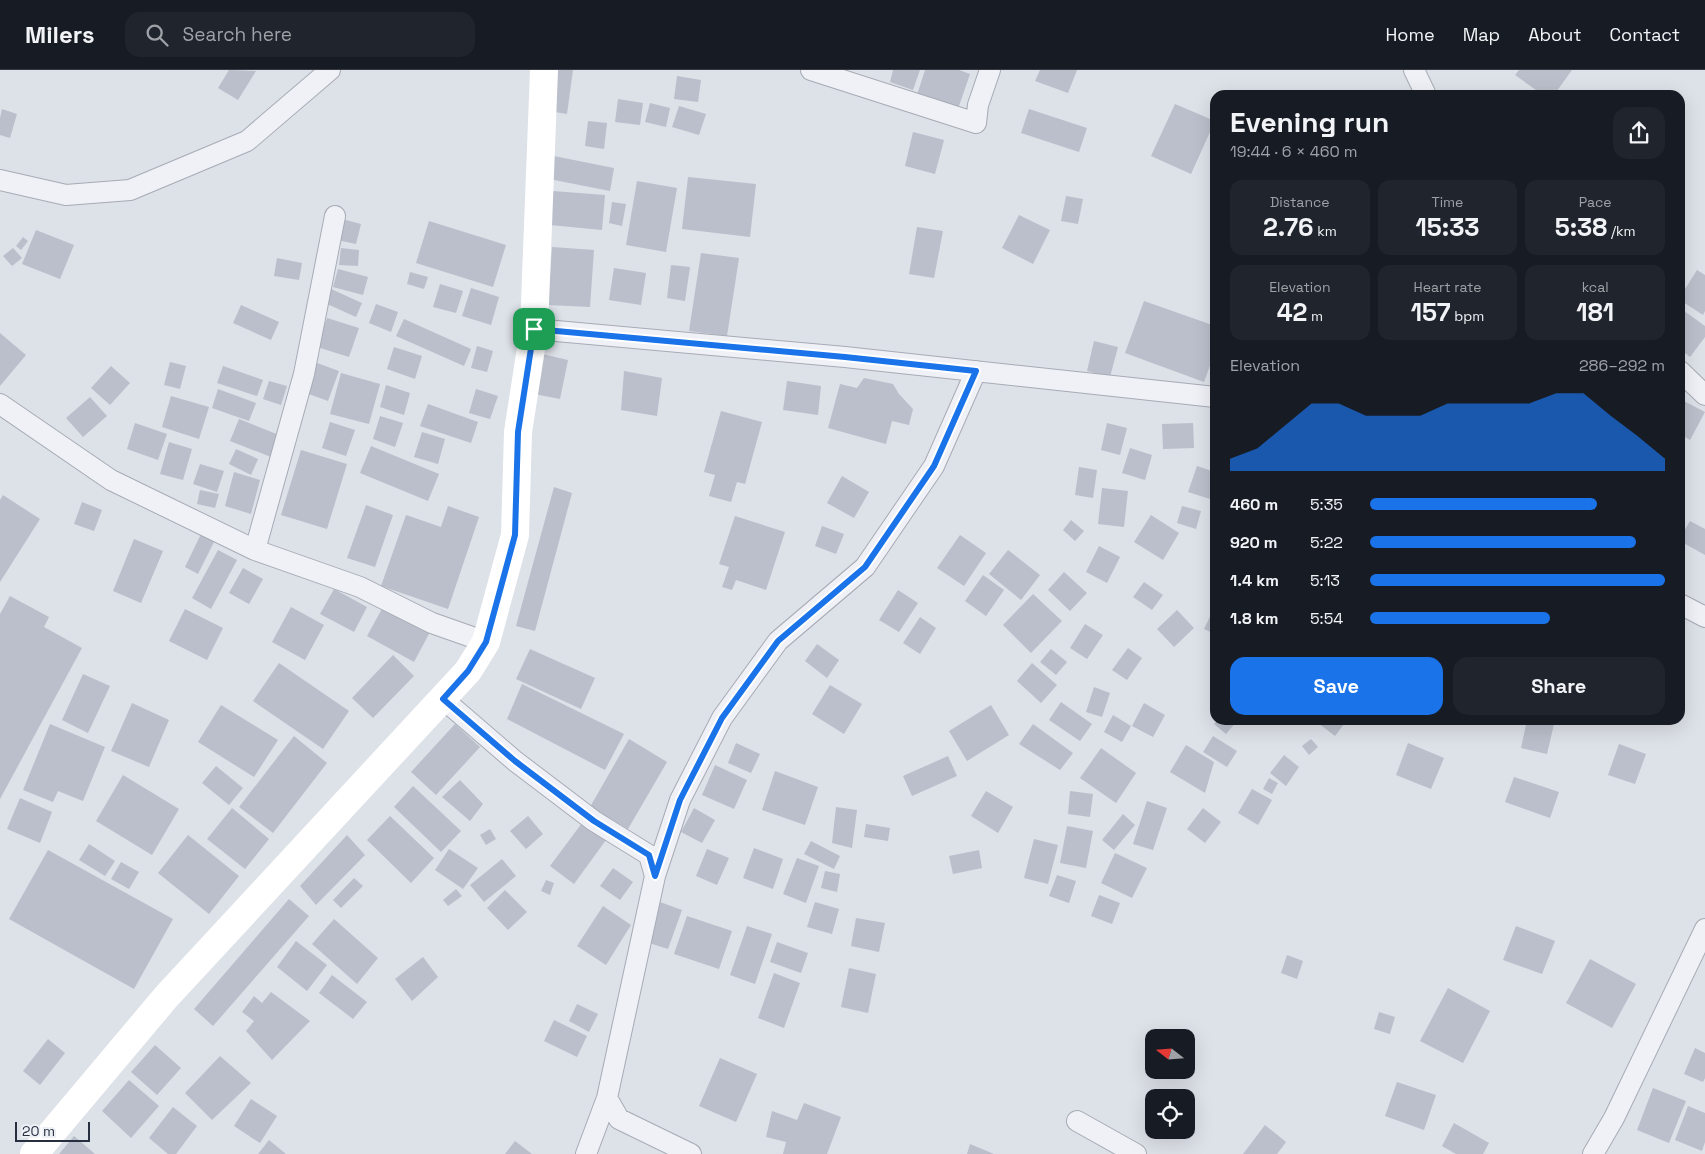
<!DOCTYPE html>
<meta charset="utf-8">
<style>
:root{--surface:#171b24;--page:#20242c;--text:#f1f3f6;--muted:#9ea1a6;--line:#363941;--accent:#1a73e8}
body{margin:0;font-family:"Space Grotesk",sans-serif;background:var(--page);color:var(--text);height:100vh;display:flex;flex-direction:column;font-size:19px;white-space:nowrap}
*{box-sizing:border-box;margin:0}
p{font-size:16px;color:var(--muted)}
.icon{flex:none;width:28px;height:28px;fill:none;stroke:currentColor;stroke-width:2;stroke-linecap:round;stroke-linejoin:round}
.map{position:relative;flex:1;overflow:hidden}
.details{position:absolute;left:1210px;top:20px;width:475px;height:635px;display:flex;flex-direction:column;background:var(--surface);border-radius:15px;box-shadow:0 5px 20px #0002}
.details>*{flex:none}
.needle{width:32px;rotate:287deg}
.tools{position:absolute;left:1145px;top:959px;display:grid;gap:10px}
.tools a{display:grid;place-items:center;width:50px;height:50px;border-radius:10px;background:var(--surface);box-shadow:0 5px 20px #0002;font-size:25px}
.scale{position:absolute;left:15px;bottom:12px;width:75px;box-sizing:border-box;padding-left:5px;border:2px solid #262e3f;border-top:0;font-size:14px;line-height:18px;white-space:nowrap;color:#262e3f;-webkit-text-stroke:4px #ecf0f5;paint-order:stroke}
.pin{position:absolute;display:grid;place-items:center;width:42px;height:42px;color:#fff;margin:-21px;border-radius:10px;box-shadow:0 2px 8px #0006}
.round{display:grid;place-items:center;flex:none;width:52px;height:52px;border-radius:15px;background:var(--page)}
.overview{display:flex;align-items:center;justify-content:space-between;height:85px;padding:0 20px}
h1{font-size:28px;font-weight:700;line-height:38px}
.stats{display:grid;grid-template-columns:repeat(3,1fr);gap:8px;height:85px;padding:5px 20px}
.stats div{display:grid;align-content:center;border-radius:12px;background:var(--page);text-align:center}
.stats b{font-size:25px;font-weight:700}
.stats small{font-size:14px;font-weight:400}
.stats p{font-size:14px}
.chart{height:140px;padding:10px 20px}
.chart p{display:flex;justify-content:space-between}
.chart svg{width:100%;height:90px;margin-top:5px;fill:var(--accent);opacity:.7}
.action{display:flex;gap:10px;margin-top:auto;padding:10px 20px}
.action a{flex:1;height:58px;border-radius:15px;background:var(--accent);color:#fff;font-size:20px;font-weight:700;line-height:58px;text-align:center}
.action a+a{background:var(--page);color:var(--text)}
ul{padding:0 20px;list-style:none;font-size:16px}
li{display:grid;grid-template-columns:80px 60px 1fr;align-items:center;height:38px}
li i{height:12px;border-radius:6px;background:var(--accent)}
header{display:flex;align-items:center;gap:30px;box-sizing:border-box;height:70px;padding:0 25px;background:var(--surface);border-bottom:1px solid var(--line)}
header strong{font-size:24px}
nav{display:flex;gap:28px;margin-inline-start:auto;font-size:18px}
.search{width:350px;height:45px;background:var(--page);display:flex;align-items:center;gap:12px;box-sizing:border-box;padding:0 18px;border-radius:15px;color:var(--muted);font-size:19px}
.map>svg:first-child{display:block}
.building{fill:#babfcb}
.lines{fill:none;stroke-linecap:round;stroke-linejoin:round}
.street-casing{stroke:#a6abb5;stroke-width:22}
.street{stroke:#f0f1f6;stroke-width:20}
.secondary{stroke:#fff;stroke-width:28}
.route-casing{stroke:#fff;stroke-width:10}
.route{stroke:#1a73e8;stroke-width:6}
</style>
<header>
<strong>Milers</strong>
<div class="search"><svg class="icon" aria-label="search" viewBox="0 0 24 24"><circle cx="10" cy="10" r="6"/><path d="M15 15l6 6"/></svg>Search here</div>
<nav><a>Home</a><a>Map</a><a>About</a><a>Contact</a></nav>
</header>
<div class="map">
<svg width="1705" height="1084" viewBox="0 0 1705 1084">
<rect width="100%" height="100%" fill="#dde1e8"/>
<path class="building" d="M229 0 256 1 238 30 218 18Z
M554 0H573L567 44 548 41Z
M893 0H920L913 20 890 12Z
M925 0H959L970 4 958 39 917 25Z
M1040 0H1077L1068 23 1035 11Z
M1519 0H1572L1554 25H1543L1515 5Z
M677 6 701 10 698 32 674 29Z
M618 29 643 33 640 55 615 52Z
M650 33 670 38 666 57 645 52Z
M1175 34 1215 51 1191 104 1151 86Z
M679 36 706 44 699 65 672 57Z
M2 39 17 44 10 68 0 65V48Z
M1029 39 1087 58 1079 82 1021 63Z
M588 51 607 53 604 79 585 76Z
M913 62 944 70 935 104 905 96Z
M554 86 614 98 610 121 549 109Z
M688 107 756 114 750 167 682 159Z
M637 111 677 118 666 182 626 175Z
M553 121 605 125 602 160 550 155Z
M1066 126 1083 129 1078 154 1061 151Z
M612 132 626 134 622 156 609 153Z
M1019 145 1050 160 1033 194 1002 178Z
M342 149 361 154 356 174 337 170Z
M429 151 506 175 493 217 416 193Z
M917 157 943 161 934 208 909 204Z
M36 160 74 175 60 209 22 194Z
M23 167 28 171 21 180 16 176Z
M552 177 594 180 590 237 548 235Z
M13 178 22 188 12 196 3 186Z
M341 178 359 180 358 196 339 195Z
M701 183 739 188 727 266 689 261Z
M277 188 302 193 299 210 274 206Z
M671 195 690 197 685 231 667 228Z
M614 198 646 203 641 235 609 230Z
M338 199 368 207 363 225 333 217Z
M1697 200 1705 205V241L1703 245 1680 230V227Z
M410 202 428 207 424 219 407 214Z
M440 214 463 221 456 243 433 237Z
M471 218 499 227 491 255 462 246Z
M331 219 362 233 356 247 325 233Z
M1144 231 1215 256V282L1204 312 1125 283Z
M376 234 398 242 391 262 369 253Z
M241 235 279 252 271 270 233 253Z
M1680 238 1705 256V267L1690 287 1680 279Z
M327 248 359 258 349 287 317 277Z
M404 249 471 279 464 296 396 266Z
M0 263 26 285 0 316Z
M1094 271 1118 277 1110 307 1087 301Z
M477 276 493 281 487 302 471 298Z
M394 277 422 286 415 309 387 299Z
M542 284 568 290 560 329 534 324Z
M170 292 186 296 180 319 164 315Z
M317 293 339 301 328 331 306 323Z
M111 296 130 313 110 335 91 318Z
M223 296 263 310 257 326 217 313Z
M624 301 662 308 657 346 621 340Z
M341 303 380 314 369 354 330 344Z
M864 308 893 314 899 324 913 339 909 355 892 351 886 374 828 358 840 314 857 318Z
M269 311 287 316 281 335 263 329Z
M787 311 821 316 818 345 783 340Z
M386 315 410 323 404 345 380 337Z
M218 319 256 333 249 351 212 338Z
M476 319 498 326 490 349 469 343Z
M171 326 209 337 199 369 162 357Z
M90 327 107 346 83 367 66 348Z
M1680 329 1705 342 1690 370 1680 364Z
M428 334 478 352 471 373 420 356Z
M721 341 762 352 745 414 737 412 731 432 709 426 715 405 704 402Z
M380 346 403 353 395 377 373 369Z
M239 349 279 365 271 387 230 371Z
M330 352 355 360 346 386 322 378Z
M135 353 167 364 158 390 127 379Z
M1107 353 1127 358 1120 385 1101 380Z
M1193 353 1194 378 1163 379 1162 354Z
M422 362 445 369 438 394 414 387Z
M169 372 192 379 183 410 160 404Z
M371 376 439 404 428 431 360 403Z
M1130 378 1152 385 1145 410 1122 403Z
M236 379 258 389 251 405 229 394Z
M301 380 347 394 327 459 281 445Z
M200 394 224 401 217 422 193 414Z
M1197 396 1215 402V413L1210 429 1188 422Z
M1079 397 1097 400 1093 428 1075 425Z
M234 402 260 410 251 444 225 436Z
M842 406 869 422 854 448 827 433Z
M554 417 572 423 535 561 516 556Z
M1102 418 1128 421 1124 457 1098 454Z
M200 420 219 424 215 438 197 434Z
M3 425 40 449 0 512V430Z
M82 432 102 440 94 461 74 454Z
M366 435 393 445 375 497 347 488Z
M448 436 479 447 448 539 381 516 406 445 441 457Z
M1182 436 1201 441 1196 459 1177 453Z
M1151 445 1179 463 1163 490 1134 472Z
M735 446 785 462 766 520 736 510 732 520 722 517 729 497 719 494Z
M1071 450 1084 461 1075 471 1063 460Z
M1690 451 1705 459V485L1680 471V468Z
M822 456 844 464 836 484 815 476Z
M201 464 215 470 198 504 185 497Z
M960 465 986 483 964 516 937 498Z
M134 469 163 481 141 533 113 521Z
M1099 476 1120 487 1107 513 1086 502Z
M218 480 237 490 211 539 192 528Z
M1008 480 1040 505 1021 530 989 504Z
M243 498 263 509 249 534 229 523Z
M1064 502 1087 523 1070 541 1048 520Z
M983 505 1004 520 986 546 965 531Z
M1144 512 1163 525 1152 540 1133 527Z
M334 519 367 537 354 562 320 544Z
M898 520 918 533 899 562 879 550Z
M1033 524 1062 551 1031 583 1003 555Z
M10 526 49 547 44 557 82 578 0 729V544Z
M1215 536V564L1204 559Z
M291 537 324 555 305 590 272 572Z
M383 537 430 562 414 592 367 566Z
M185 539 223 558 207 590 169 571Z
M1177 540 1194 558 1174 577 1157 559Z
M920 547 936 558 920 584 903 573Z
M1085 554 1103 565 1087 589 1070 578Z
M817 574 839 590 827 608 805 591Z
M1128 578 1142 588 1127 610 1112 600Z
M530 579 595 608 581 639 516 609Z
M1051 579 1067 592 1056 605 1040 592Z
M393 585 414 606 373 648 352 628Z
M279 593 349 641 323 679 253 631Z
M1032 593 1057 615 1041 633 1017 611Z
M83 604 110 616 88 663 62 650Z
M522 614 624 664 605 700 507 649Z
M830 615 862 634 844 664 812 644Z
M1094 617 1110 623 1102 647 1086 642Z
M1061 632 1092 654 1080 671 1049 650Z
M132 633 169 650 149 697 111 681Z
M1144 633 1165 645 1153 667 1132 656Z
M221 635 278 670 254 707 198 672Z
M991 635 1009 665 967 691 949 661Z
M1113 645 1131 656 1122 672 1104 662Z
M1218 650H1234L1236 652 1226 664 1214 654Z
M1314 650H1347L1335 666Z
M1527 650H1555L1547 684 1521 678Z
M50 654 105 677 83 731 58 721 53 732 23 720Z
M455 654 480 677 436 725 411 702Z
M1033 654 1073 683 1060 700 1019 674Z
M294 666 327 693 273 763 239 737Z
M1213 666 1237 681 1227 697 1203 682Z
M629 669 667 692 628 759 590 737Z
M1311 669 1318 677 1309 685 1302 676Z
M736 673 760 684 751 703 728 693Z
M1408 673 1444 688 1431 719 1396 705Z
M1619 674 1646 684 1635 714 1608 705Z
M1186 675 1214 692 1205 723 1170 702Z
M1101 678 1136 703 1116 733 1080 708Z
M1284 685 1299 697 1286 716 1270 703Z
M948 686 957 706 912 726 903 706Z
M715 695 747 710 734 739 702 725Z
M216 696 243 718 229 735 202 713Z
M775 701 818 717 805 755 762 740Z
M123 705 179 739 152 785 96 751Z
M1514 707 1559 722 1550 748 1505 732Z
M1269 708 1278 713 1272 724 1263 719Z
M460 710 483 734 470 751 442 727Z
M413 716 461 761 441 782 394 737Z
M1252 719 1272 730 1258 755 1238 743Z
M986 721 1013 737 998 763 971 746Z
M1070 721 1093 724 1090 747 1068 744Z
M20 728 52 742 40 773 7 759Z
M1147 731 1167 738 1153 780 1133 774Z
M836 737 857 740 852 778 832 773Z
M232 738 269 769 245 799 207 769Z
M694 738 715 750 702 773 681 762Z
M1203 738 1221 752 1205 773 1187 759Z
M1123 744 1135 755 1114 780 1102 770Z
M390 746 434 788 411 813 367 770Z
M528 746 543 764 526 779 510 761Z
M582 753 606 770 574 814 550 796Z
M866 754 890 758 888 771 864 767Z
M1067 756 1093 761 1086 798 1060 793Z
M490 759 496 769 486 775 480 765Z
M188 765 239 806 209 844 158 803Z
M347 765 365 785 316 835 300 816Z
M1034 769 1058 775 1048 814 1024 808Z
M811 771 840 786 834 799 804 784Z
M89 774 115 791 105 806 79 790Z
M754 778 783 789 773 819 743 808Z
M449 779 478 798 463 819 435 800Z
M707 779 729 788 717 815 696 806Z
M48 780 173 849 134 919 9 849Z
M979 780 982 798 953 804 949 786Z
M1115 783 1147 798 1132 828 1101 813Z
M797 788 819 796 806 833 783 824Z
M502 789 516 806 484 832 470 815Z
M121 792 139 802 129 819 111 809Z
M613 798 633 812 620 830 600 816Z
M825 801 840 804 837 822 821 818Z
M1057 805 1076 811 1069 833 1049 826Z
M354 808 363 816 341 838 333 830Z
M546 810 554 813 550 825 541 821Z
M456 819 462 826 448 836 443 830Z
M505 820 527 842 508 860 487 838Z
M1099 825 1120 833 1112 854 1091 846Z
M289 829 309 846 213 956 194 939Z
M660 832 682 840 668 879 646 872Z
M815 832 839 839 832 864 807 857Z
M603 836 631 855 606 895 577 876Z
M687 846 732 861 719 899 674 884Z
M856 848 885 853 879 882 851 876Z
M334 849 378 888 357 914 312 874Z
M747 856 772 864 755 914 730 905Z
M1516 856 1555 871 1542 904 1503 890Z
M296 871 327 895 307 921 277 897Z
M777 872 808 883 801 903 770 892Z
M1287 885 1303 891 1297 909 1281 903Z
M423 887 438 907 412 931 395 909Z
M1590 889 1636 914 1612 958 1566 933Z
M849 898 876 904 868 943 841 937Z
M774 903 800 913 784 958 758 948Z
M332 905 367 932 353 949 319 923Z
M1448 918 1490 941 1463 993 1420 971Z
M271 922 310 951 272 990 246 961 254 951 242 942 254 926 262 933Z
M577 934 598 944 589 962 569 951Z
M1379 942 1395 947 1390 964 1374 959Z
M554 950 587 966 577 987 544 971Z
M48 969 65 983 40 1015 23 1001Z
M155 975 181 998 157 1025 131 1002Z
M1695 978 1705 983V1008L1703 1012 1684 1004Z
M220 986 251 1013 212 1050 185 1023Z
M720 988 757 1004 736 1052 699 1036Z
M129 1010 159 1036 131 1068 102 1041Z
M1397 1012 1436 1025 1424 1060 1385 1046Z
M1653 1018 1686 1031 1669 1073 1637 1060Z
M251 1029 277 1046 260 1073 234 1056Z
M804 1033 841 1047 827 1084H783L786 1072 766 1067 772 1041 797 1050Z
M1688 1036 1705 1043V1072L1702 1081 1675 1070Z
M173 1037 197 1056 176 1084H168L149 1068Z
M1454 1053 1489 1073 1483 1084H1456L1442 1076Z
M1265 1055 1286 1072 1277 1084H1243Z
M74 1066 95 1084H59Z
M269 1070 286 1084H258Z
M515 1071 532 1084H505Z
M970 1074 994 1084H967Z"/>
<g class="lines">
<g class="street-casing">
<path id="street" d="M811 0 976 53 978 35 990 0
M1414 0 1426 25
M0 110 66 125 130 120 247 71 330 0
M534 259 845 287 1215 327
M1680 301 1705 325
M0 334 111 410 255 480 360 517 432 553 486 572
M255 480 304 304 335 146
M1680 534 1705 547
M443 629 515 691 594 751 649 785 655 806 607 1028 619 1049 691 1084
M655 806 680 730 722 648 778 571 865 497 934 396 976 301
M1077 1051 1136 1084
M586 1084 607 1028
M1593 1084 1614 1048 1705 859"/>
</g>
<use href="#street" class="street"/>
<path class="secondary" d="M34 1084 166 927 468 601 486 572 515 465 518 362 534 259 544 0"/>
</g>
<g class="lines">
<g class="route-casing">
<path id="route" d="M534 259 845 287 976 301 934 396 865 497 778 571 722 648 680 730 655 806 649 785 594 751 515 691 443 629 468 601 486 572 515 465 518 362Z"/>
</g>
<use href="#route" class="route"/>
</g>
</svg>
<div class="tools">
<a><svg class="needle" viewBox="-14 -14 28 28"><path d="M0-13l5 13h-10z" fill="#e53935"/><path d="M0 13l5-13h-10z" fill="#9ea1a6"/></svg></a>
<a><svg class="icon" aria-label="locate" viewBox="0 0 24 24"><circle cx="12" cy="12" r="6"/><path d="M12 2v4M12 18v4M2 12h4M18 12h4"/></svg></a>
</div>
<div class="scale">20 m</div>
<div class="pin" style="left:534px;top:259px;background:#1e9e55"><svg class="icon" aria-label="arrive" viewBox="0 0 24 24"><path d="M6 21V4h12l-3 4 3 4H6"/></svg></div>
<section class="details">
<div class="overview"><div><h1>Evening run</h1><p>19:44 · 6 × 460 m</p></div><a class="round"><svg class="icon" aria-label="share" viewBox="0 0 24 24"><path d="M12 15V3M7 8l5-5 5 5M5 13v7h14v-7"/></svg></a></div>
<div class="stats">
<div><p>Distance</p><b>2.76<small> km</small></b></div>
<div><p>Time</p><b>15:33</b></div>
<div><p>Pace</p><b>5:38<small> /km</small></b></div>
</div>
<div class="stats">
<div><p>Elevation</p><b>42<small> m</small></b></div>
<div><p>Heart rate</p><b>157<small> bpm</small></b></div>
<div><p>kcal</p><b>181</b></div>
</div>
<div class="chart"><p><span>Elevation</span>286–292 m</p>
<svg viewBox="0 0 160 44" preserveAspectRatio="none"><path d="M0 44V38L10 33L20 22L30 11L40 11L50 17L60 17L70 17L80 11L90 11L100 11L110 11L120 6L130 6L140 17L150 27L160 38V44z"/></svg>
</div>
<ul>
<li><b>460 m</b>5:35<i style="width:77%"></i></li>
<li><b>920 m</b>5:22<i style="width:90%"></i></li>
<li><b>1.4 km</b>5:13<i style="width:100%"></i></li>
<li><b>1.8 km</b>5:54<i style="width:61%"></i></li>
</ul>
<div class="action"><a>Save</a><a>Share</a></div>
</section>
</div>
